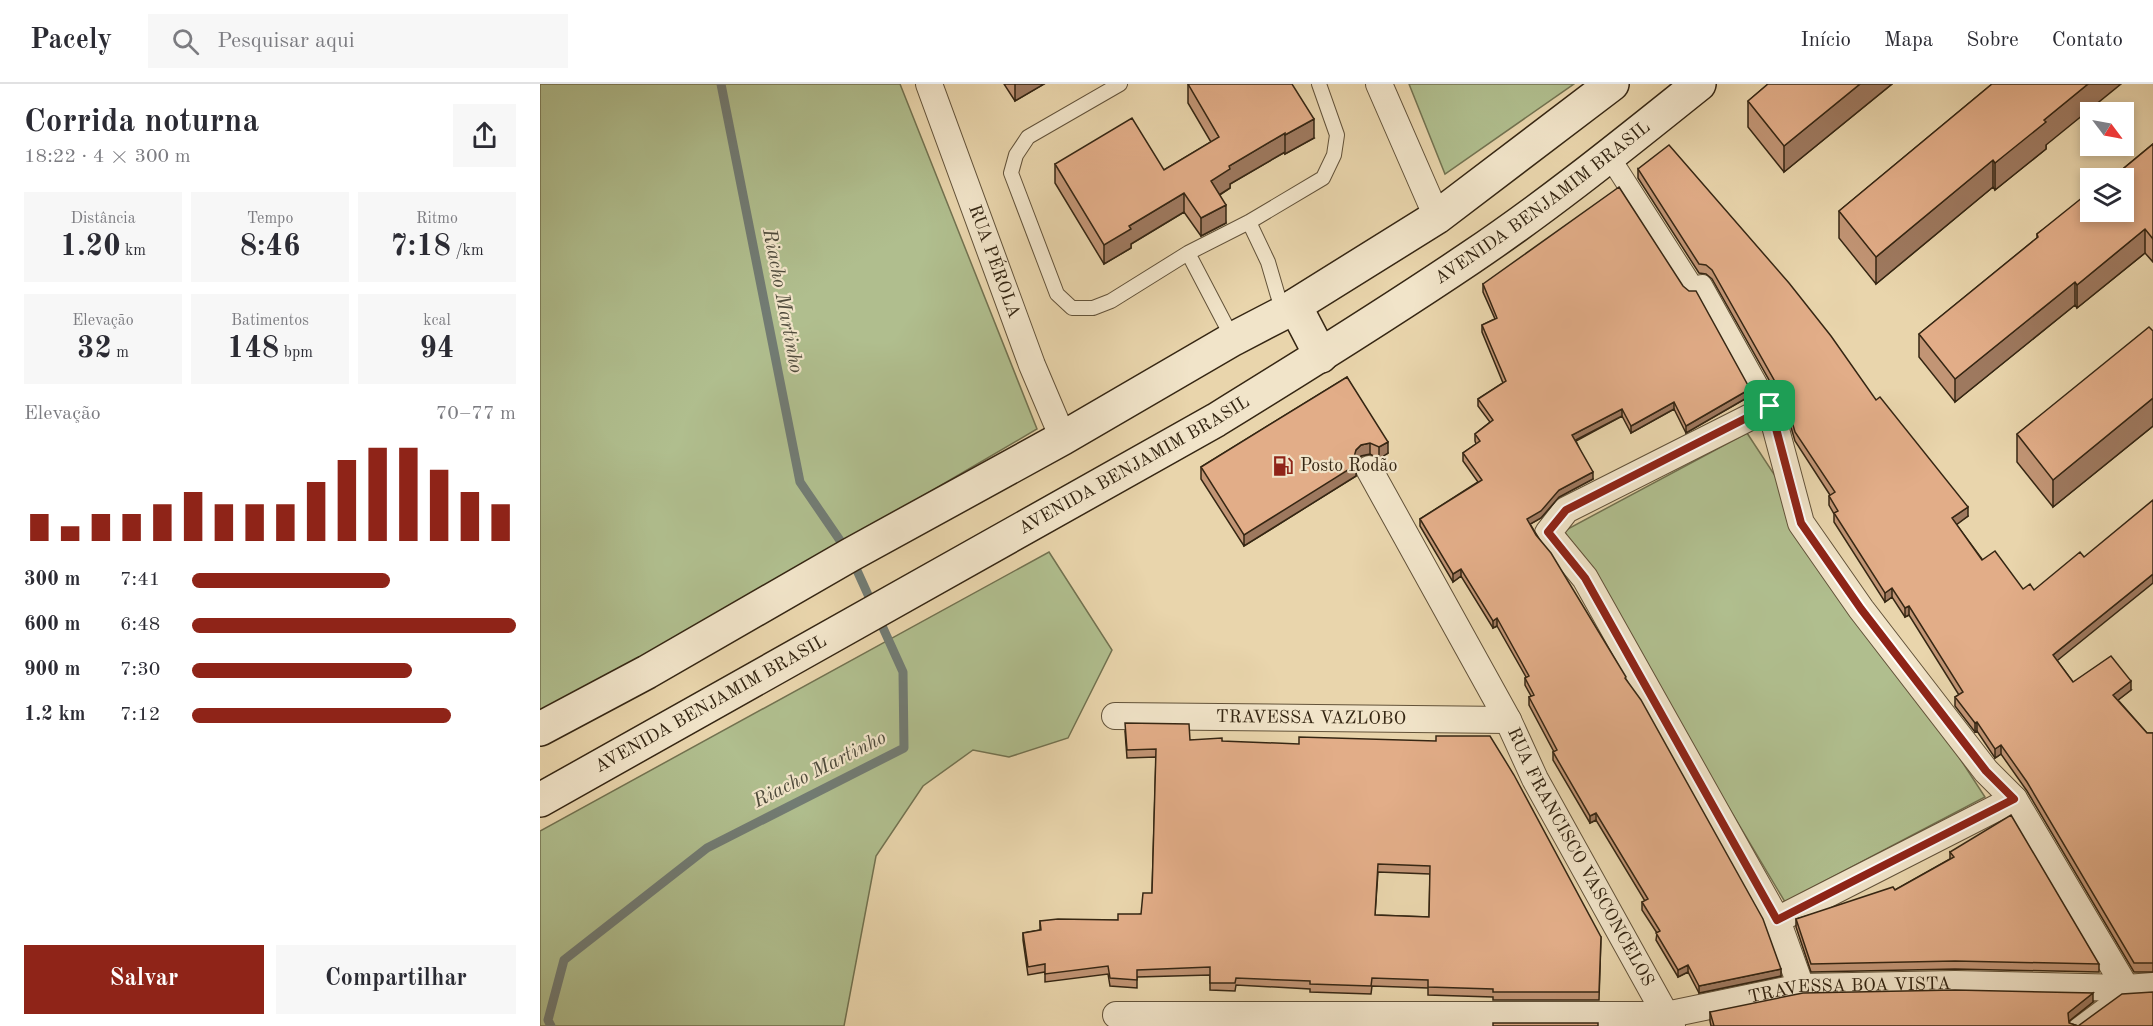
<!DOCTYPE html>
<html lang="pt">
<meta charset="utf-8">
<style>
:root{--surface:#fff;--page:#f7f7f7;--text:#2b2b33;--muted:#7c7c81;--line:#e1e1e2;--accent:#8f2418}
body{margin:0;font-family:"Old Standard TT",serif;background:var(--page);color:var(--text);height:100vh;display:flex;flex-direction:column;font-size:22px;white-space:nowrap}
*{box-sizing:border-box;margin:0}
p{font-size:20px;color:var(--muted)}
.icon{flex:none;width:33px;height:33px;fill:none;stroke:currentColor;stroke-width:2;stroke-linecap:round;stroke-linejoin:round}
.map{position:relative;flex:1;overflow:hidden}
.details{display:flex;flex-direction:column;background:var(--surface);width:540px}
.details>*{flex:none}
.needle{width:39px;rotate:122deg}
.fabs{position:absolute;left:1540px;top:18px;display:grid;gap:12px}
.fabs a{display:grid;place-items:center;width:54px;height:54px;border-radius:0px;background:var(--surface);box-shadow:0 3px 9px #0003;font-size:30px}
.pin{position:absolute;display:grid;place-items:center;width:51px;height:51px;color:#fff;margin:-26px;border-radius:12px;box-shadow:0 3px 9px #0006}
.round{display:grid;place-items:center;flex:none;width:63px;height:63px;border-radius:0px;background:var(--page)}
.head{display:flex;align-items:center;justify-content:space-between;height:102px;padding:0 24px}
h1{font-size:33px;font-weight:700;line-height:45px}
.metrics{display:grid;grid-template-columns:repeat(3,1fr);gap:9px;height:102px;padding:6px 24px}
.metrics div{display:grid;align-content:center;border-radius:0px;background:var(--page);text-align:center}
.metrics b{font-size:30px;font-weight:700}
.metrics small{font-size:16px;font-weight:400}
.metrics p{font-size:16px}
.chart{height:168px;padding:12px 24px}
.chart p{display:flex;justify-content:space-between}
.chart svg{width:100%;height:108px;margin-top:6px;stroke:var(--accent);stroke-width:6}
.primary-button{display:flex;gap:12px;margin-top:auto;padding:12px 24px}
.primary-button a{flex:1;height:69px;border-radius:0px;background:var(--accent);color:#fff;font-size:24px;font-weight:700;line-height:69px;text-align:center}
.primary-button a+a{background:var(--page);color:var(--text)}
ul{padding:0 24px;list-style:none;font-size:20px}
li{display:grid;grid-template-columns:96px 72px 1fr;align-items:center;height:45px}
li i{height:15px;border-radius:8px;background:var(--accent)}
header{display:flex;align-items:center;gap:36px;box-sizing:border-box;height:84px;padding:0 30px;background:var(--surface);border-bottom:2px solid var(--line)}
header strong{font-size:28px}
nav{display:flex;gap:33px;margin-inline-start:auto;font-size:21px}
.search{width:420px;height:54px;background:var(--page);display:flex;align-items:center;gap:15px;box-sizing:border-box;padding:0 21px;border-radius:0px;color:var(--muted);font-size:22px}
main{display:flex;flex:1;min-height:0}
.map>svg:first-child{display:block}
.green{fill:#b0be8e;stroke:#727250;stroke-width:1.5}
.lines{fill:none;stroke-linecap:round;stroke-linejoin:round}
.stream{stroke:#727c74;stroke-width:9}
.service-casing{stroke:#625239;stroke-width:16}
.pedestrian-casing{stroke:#625239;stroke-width:22}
.minor-casing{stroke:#625239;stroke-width:28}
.secondary-casing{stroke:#352613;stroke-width:36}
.service{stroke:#f1e4c9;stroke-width:14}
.pedestrian{stroke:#f1e4c9;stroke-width:20}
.minor{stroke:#f1e4c9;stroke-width:26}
.secondary{stroke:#f1e4c9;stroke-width:33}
.wall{fill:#c29575;stroke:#352613;stroke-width:1.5;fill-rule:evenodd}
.shaded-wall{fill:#9e795f;stroke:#352613;stroke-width:1.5}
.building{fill:#e2ad88;stroke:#352613;stroke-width:1.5;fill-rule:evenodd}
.route-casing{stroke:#fff;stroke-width:12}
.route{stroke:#8f2418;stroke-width:8}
.labels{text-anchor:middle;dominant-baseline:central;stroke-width:4.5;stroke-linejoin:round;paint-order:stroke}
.street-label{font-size:18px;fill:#352613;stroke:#f1e4c9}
.poi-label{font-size:18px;fill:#352613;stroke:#f1e4c9;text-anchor:start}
.water-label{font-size:20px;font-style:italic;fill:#4e4a3b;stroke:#f1e4c9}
</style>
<header>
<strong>Pacely</strong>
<div class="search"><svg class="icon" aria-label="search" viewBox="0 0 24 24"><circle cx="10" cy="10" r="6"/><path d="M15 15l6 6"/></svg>Pesquisar aqui</div>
<nav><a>Início</a><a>Mapa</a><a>Sobre</a><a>Contato</a></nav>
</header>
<main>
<section class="details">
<div class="head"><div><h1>Corrida noturna</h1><p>18:22 · 4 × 300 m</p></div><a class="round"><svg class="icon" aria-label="share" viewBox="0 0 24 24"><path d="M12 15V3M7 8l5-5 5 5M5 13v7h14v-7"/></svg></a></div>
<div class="metrics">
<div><p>Distância</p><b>1.20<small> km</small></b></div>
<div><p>Tempo</p><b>8:46</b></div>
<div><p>Ritmo</p><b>7:18<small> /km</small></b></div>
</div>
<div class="metrics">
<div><p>Elevação</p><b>32<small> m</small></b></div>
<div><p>Batimentos</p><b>148<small> bpm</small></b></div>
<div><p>kcal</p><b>94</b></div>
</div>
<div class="chart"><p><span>Elevação</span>70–77 m</p>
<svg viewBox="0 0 160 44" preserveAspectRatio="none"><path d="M5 44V33M15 44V38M25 44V33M35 44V33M45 44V29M55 44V24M65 44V29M75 44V29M85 44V29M95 44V20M105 44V11M115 44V6M125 44V6M135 44V15M145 44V24M155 44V29"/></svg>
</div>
<ul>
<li><b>300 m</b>7:41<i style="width:61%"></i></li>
<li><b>600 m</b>6:48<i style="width:100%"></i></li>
<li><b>900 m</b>7:30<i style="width:68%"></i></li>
<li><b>1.2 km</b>7:12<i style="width:80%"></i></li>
</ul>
<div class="primary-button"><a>Salvar</a><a>Compartilhar</a></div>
</section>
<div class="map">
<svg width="1613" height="942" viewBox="0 0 1613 942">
<rect width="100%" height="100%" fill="#e9d5ac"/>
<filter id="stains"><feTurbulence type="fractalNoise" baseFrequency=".00333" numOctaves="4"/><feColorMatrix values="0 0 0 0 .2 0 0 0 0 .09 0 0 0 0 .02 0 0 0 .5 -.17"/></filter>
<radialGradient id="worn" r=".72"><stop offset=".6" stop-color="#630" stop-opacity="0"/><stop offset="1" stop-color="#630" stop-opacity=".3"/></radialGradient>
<path class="green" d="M0 0H360L497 345 0 636Z
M869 0H1034L905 90Z
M1207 349 1445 713 1245 818 1024 447Z
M509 468 572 566 528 654 469 673 433 666 383 702 336 772 304 942H0V747Z"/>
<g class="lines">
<path class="stream" d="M11 942 8 936 24 876 167 764 364 664 363 588 310 471 260 398 181 0"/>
<g class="service-casing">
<path id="service" d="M580 0 488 53 476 71 471 89 517 210 532 224H553L571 217 648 169 709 138 783 94 794 71 797 51 779 0
M709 138 728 178 743 229
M648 169 693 255
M1536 942 1584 906"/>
</g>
<g class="pedestrian-casing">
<path id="pedestrian" d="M1069 72 1153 203 1162 201 1230 323"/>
</g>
<g class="minor-casing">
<g id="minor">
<path id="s1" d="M389 0 492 281 523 354"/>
<path d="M839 0 897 133"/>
<path id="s2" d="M829 385 968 636 995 695 1132 942"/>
<path id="s3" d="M575 632 968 636"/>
<path d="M1237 836 1474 715"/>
<path d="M1261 903 1237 836 1045 494 1008 449 1026 426 1230 323 1261 439 1321 525 1446 687 1474 715 1586 904"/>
<path id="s4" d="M576 931H1126L1261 903 1415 900 1586 904 1613 902"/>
</g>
</g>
<g class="secondary-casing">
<g id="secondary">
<path d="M755 222 781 272"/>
<path d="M0 645 107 588 310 471 523 354 693 255 743 229 897 133 1072 0"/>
<path id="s5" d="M0 716 676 336C762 283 847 230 930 174 1009 121 1084 60 1159 0"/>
</g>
</g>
<use href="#service" class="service"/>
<use href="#pedestrian" class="pedestrian"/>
<use href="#minor" class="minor"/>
<use href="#secondary" class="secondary"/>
</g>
<path class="wall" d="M464 0H504L475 17Z
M648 0 774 54 745 70V68L690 100V104L680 111 686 139 661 152 644 128 591 160V164L564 180 515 99V80L624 86 671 58 648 19Z
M1228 0H1352L1244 88 1208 43V17Z
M1452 0 1506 61V65L1455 106 1453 103 1336 200 1299 154V127Z
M1613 60V178L1605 169 1537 224 1535 221 1415 318 1379 273V250L1497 154V150L1550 112Z
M1098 85 1336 316 1428 432 1416 440 1533 598 1591 606 1578 616 1607 649H1613V888H1594L1487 707 1461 670 1455 674 1437 647 1435 648 1415 622V613L1419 611 1369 531 1365 533 1352 513 1345 518 1294 438V430L1289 421V412L1290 411 1255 357 1244 319 1237 310 1172 195 1166 190 1159 189 1098 94Z
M943 200 1210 312 1146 349 1134 325 1091 349 1082 332 1036 357 1053 395 1019 413 1001 434 990 440 1086 596 1241 892 1159 909 1148 888 1138 893 1116 856 1117 849 1102 826V818L1105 817 1056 736 1050 739 1013 676V668H1014L989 621V613L991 612 985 601V594L986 593 957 542 953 544 921 492 913 498 880 442V435L938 398 923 377V369L936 360 935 357V350L950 338 938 322V315L963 299 942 248V241L955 235 943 208Z
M1613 247V342L1513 423 1477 378V350Z
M807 293 848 369 839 375 830 370 821 372 816 379V392L704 462 661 395V383Z
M585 647 650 656 682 657 1061 853 1059 916H953V913L888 911V904L832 902 831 910 770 908V905L696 901 695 907 670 906V891L597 893V904L570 902 568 890 505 898V888L488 891 483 856V849L500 846V837L578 836 601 830 612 809 616 673 587 674ZM838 788 890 790 889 833 835 831Z
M1410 768 1559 880V888L1415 885 1271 888 1256 843V835L1355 806 1410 775Z
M1553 918 1529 937V939L1538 942H1613H1171L1170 937V928Z"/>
<path class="shaded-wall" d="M475 0H504L475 17Z
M1320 0H1352L1244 88V62Z
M1548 0H1581L1506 61V65L1455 106V79L1504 36Z
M774 35V54L745 70V51Z
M745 49V68L690 100V104L671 116V97L689 82Z
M1453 76V103L1336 200V173Z
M644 109V128L591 160V164L564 180V161L589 142Z
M686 121V139L661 152V134Z
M1605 145V169L1537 224V201Z
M1535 198V221L1415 318V295Z
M1210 305V312L1146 349V342Z
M1613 314V342L1513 423V396Z
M1134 318V325L1091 349V342Z
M1082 325V332L1032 358V351Z
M848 358V369L839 375V363Z
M830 359V370L821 372 816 378 815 382 816 381V392L704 462V451L816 366 821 361Z
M1053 388V395L1019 413 1001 434 987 442V435L1019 406Z
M1428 423V432L1412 444V434Z
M921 485V492L913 498V490Z
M1613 490V499L1513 580V571Z
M1352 504V513L1345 518V509Z
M1369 522V531L1365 533V524Z
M957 534V542L953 544V537Z
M1591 597V606L1573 620V611Z
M1437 638V647L1435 648V639Z
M1461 661V670L1455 674V665Z
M1056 729V736L1050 739V732Z
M1148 881V888L1138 893V886Z
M1241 885V892L1159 909V902Z
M1553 909V918L1528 938V929Z"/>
<path class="building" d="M648 0H752L774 35 745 51V49L689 82 690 85 671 97 686 121 661 134 644 109 589 142 591 145 564 161 515 80 592 34 624 86 679 53Z
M1228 0H1320L1244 62 1208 17Z
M1452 0H1548L1504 36 1506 38 1455 79 1453 76 1336 173 1299 127Z
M1613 60V155L1605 145 1537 201 1535 198 1415 295 1379 250 1498 153 1497 150 1548 109 1550 112H1551V128H1584V94H1572Z
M1129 61 1249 199 1291 252 1336 316 1340 313 1428 423 1412 434 1442 476 1455 467 1483 505 1490 500 1494 506 1540 468 1544 473 1613 416V490L1513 571 1533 598 1571 572 1591 597 1573 611 1607 649H1613V879H1594L1487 698 1461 661 1455 665 1437 638 1435 639 1415 613 1423 608 1369 522 1365 524 1352 504 1345 509 1294 429 1298 427 1289 412 1295 408 1255 348 1244 309 1237 301 1172 186 1166 181 1159 180 1098 85Z
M1079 103 1143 202 1149 207H1156L1210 305 1146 342 1134 318 1091 342 1082 325 1032 351 1053 388 1019 406 1001 427 987 435 996 451 1011 469 1086 593 1085 594 1101 616 1223 835 1241 885 1159 902 1148 881 1138 886 1116 849 1120 847 1102 818 1108 815 1056 729 1050 732 1013 668 1017 666 989 613 994 611 985 594 989 592 957 534 953 537 921 485 913 490 880 435 942 396 923 369 940 357 935 350 953 336 938 315 966 297 942 241 957 234 943 200Z
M1609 243 1613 247V314L1513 396 1477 350Z
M807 293 848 358 839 363 830 359 821 361 816 366 814 373 816 381 704 451 661 383Z
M585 639 649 640 650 656 682 654V657L759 660V653L896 657V652H950L974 691 1061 853 1059 908H953V905L888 903V896L832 894 831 902 770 900V897L696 894 695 899H670V883L597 886V896L570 894 568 882 505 890V880L488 883 483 849 501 846 500 837 518 835 578 836V830H601L603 809H612L616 665 587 666ZM838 780 890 782 889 833 835 831Z
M1471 731 1559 880 1415 877 1271 880 1256 835 1353 803 1355 806 1414 773 1410 768Z
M1415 906 1553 909 1528 929 1529 939 1538 942 1582 910 1613 908V942H1174L1170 928 1263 909Z
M953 939H1058V942H953Z"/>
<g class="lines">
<g class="route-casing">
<path id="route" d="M1230 322 1261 439 1321 525 1446 687 1474 715 1237 836 1045 494 1008 448 1026 426Z"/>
</g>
<use href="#route" class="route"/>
</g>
<defs>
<g id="fuel-bare" transform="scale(1.62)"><path d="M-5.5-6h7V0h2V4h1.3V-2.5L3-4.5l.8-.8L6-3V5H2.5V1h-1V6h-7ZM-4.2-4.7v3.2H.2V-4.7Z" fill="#8f2418" stroke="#f1e4c9" stroke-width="2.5" paint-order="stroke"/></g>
</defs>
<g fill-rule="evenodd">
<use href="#fuel-bare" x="743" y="382"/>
</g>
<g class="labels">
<g class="street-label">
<text stroke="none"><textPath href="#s5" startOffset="1168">AVENIDA BENJAMIM BRASIL</textPath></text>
<text stroke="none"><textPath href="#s1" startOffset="189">RUA PÉROLA</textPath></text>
<text stroke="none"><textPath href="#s5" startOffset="682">AVENIDA BENJAMIM BRASIL</textPath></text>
<text stroke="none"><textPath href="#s5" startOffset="196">AVENIDA BENJAMIM BRASIL</textPath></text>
<text stroke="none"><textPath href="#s3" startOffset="196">TRAVESSA VAZLOBO</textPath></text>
<text stroke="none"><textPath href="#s2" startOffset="442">RUA FRANCISCO VASCONCELOS</textPath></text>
<text stroke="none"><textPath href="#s4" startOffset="736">TRAVESSA BOA VISTA</textPath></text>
</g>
<g class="poi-label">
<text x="760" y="382">Posto Rodão</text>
</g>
<g class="water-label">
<text transform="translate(242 217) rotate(79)">Riacho Martinho</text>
<text transform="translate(280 686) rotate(-27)">Riacho Martinho</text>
</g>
</g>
<rect width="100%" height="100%" filter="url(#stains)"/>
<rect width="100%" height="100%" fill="url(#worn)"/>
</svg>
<div class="fabs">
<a><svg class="needle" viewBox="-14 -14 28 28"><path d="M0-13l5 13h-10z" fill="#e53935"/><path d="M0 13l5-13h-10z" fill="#7c7c81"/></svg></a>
<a><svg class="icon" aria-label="layers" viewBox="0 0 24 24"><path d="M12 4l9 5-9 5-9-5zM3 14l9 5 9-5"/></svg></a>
</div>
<div class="pin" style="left:1230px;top:322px;background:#1e9e55"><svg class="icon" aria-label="arrive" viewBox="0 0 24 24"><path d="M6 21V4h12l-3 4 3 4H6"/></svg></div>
</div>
</main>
